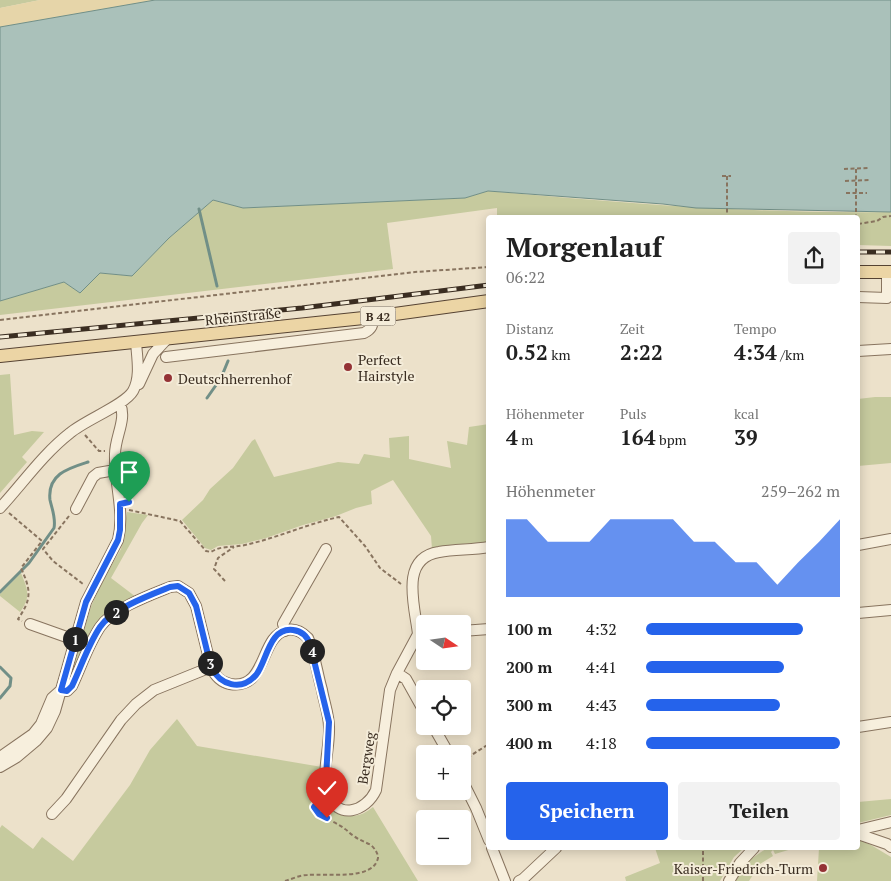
<!DOCTYPE html>
<html lang="de">
<meta charset="utf-8">
<style>
:root{--surface:#fff;--page:#f2f2f2;--text:#222;--muted:#767676;--accent:#2563eb}
body{margin:0;font-family:"PT Serif",serif;background:var(--page);color:var(--text);height:100vh;display:flex;flex-direction:column;font-size:19px;white-space:nowrap}
*{box-sizing:border-box;margin:0}
p{font-size:16px;color:var(--muted)}
.icon{flex:none;width:28px;height:28px;fill:none;stroke:currentColor;stroke-width:2;stroke-linecap:round;stroke-linejoin:round}
.map{position:relative;flex:1;overflow:hidden}
.details{position:absolute;left:486px;top:215px;width:374px;height:635px;display:flex;flex-direction:column;background:var(--surface);border-radius:5px;box-shadow:0 2px 12px #0003}
.details>*{flex:none}
.needle{width:32px;rotate:103deg}
.tools{position:absolute;left:416px;top:615px;display:grid;gap:10px}
.tools a{display:grid;place-items:center;width:55px;height:55px;border-radius:5px;background:var(--surface);box-shadow:0 2px 12px #0003;font-size:25px}
.pin{position:absolute;display:grid;place-items:center;width:42px;height:42px;color:#fff;margin:-51px -21px;border-radius:50% 50% 50% 0;rotate:-45deg;box-shadow:0 0 5px #0007}
.pin .icon{rotate:45deg}
.km{position:absolute;width:25px;height:25px;margin:-12px;border-radius:50%;background:#222;color:#fff;font-size:14px;line-height:25px;text-align:center}
.round{display:grid;place-items:center;flex:none;width:52px;height:52px;border-radius:5px;background:var(--page)}
.head{display:flex;align-items:center;justify-content:space-between;height:85px;padding:0 20px}
h1{font-size:28px;font-weight:600;line-height:38px}
.metrics{display:grid;grid-template-columns:repeat(3,1fr);gap:8px;height:85px;padding:5px 20px}
.metrics div{display:grid;align-content:center}
.metrics b{font-size:21px;font-weight:600}
.metrics small{font-size:14px;font-weight:400}
.metrics p{font-size:14px}
.chart{height:140px;padding:10px 20px}
.chart p{display:flex;justify-content:space-between}
.chart svg{width:100%;height:90px;margin-top:5px;fill:var(--accent);opacity:.7}
.cta{display:flex;gap:10px;margin-top:auto;padding:10px 20px}
.cta a{flex:1;height:58px;border-radius:5px;background:var(--accent);color:#fff;font-size:20px;font-weight:600;line-height:58px;text-align:center}
.cta a+a{background:var(--page);color:var(--text)}
ul{padding:0 20px;list-style:none;font-size:16px}
li{display:grid;grid-template-columns:80px 60px 1fr;align-items:center;height:38px}
li i{height:12px;border-radius:6px;background:var(--accent)}
.map>svg:first-child{display:block}
.green{fill:#c6ca9e}
.sand{fill:#e6d5a9}
.water{fill:#aac1ba;stroke:#718f87}
.lines{fill:none;stroke-linecap:round;stroke-linejoin:round}
.stream{stroke:#718f87;stroke-width:3}
.minor-casing{stroke:#88745f;stroke-width:12}
.major-casing{stroke:#564333;stroke-width:14}
.path{stroke:#88745f;stroke-width:2;stroke-dasharray:4 2.5;stroke-linecap:butt}
.minor{stroke:#f7efdd;stroke-width:10}
.major{stroke:#ecd5a5;stroke-width:12}
.rail-casing{stroke:#3a2d21;stroke-width:5}
.rail{stroke:#f4ecd9;stroke-width:3;stroke-dasharray:9;stroke-linecap:butt}
.route-casing{stroke:#fff;stroke-width:10}
.route{stroke:#2563eb;stroke-width:6}
.poi-dot{fill:#943235;stroke:#f4ecd9;stroke-width:2}
.labels{text-anchor:middle;dominant-baseline:central;stroke-width:4;stroke-linejoin:round;paint-order:stroke}
.shield{fill:#f4ecd9;stroke:#726658;stroke-width:1}
.shield-label{font-size:12px;font-weight:bold;fill:#3a2d21}
.street-label{font-size:14px;fill:#3a2d21;stroke:#f4ecd9}
.poi-label{font-size:14px;fill:#3a2d21;stroke:#f4ecd9;text-anchor:start}
</style>
<div class="map">
<svg width="891" height="881" viewBox="0 0 891 881">
<rect width="100%" height="100%" fill="#ece1ca"/>
<path class="green" d="M0 0H40L0 8Z
M488 191C622 203 756 214 891 212V246L858 245V218H497V208L387 223 393 269 0 315V301L64 282 80 293 100 273 132 276 169 238 213 200 243 208 465 198Z
M10 374 14 435 32 431 44 432 22 457 27 462 0 493V375Z
M875 397H891V463L858 466V399Z
M489 424V542L449 545 432 549 431 536 393 480 371 491 372 504 356 508 336 516 303 525 266 538 242 544 218 546 211 550 205 548 182 520 203 500 210 489 233 468 252 441 255 439 274 477 338 462 359 464 364 454 390 458 389 438 409 436V459L451 468 447 441 467 445 469 427Z
M127 512 148 515 142 523 111 578 136 597 112 609 96 623 69 683 67 682 91 607 100 585 121 549Z
M21 573C28 590 31 597 20 612L0 596V594Z
M177 719 197 746 322 767C321 774 319 783 320 791 322 804 338 818 351 816 360 816 367 812 373 807L418 881H0V828L2 825 33 849 42 837 73 861 130 785 150 750Z
M891 799V815L858 823V802Z
M858 839 871 845 891 857V881H817L819 848H858Z
M655 848H744L734 857 720 881H626L625 877 660 863Z
M767 848H795L775 854 773 850 771 852 773 856 760 864 749 881H735L751 859Z"/>
<path class="sand" d="M40 0H155L0 27V8Z"/>
<path class="water" d="M155 0H891V212L696 208 663 204 488 191 465 198 243 208 213 200 169 238 132 276 100 273 80 293 64 282 0 301V27Z"/>
<g class="lines">
<path class="stream" d="M199 209 217 286
M207 398 221 378 228 361
M0 592 29 563 54 528C56 518 52 509 50 500 47 474 69 468 88 462
M0 667 11 678 10 686 0 698"/>
<g class="minor-casing">
<path id="minor" d="M858 297 887 298V272
M858 351 891 349
M166 357 364 333C372 329 373 325 373 317
M139 384 153 354 167 339
M0 508C23 483 43 454 70 433 85 420 125 405 133 391 141 377 137 358 136 342
M76 509 93 477 98 473 115 470
M858 545 891 539
M858 613 891 610
M30 624 75 640
M285 631 283 624 326 549
M462 631 489 629
M418 634C415 607 399 558 439 552 455 549 472 550 489 547
M418 634 397 673 406 679 425 713
M433 726 449 754
M858 727 891 722
M0 757 33 734 41 724 52 698 61 690 67 691 72 686C81 667 88 645 100 627 112 609 150 595 170 587L178 586 189 593 196 606 211 667C215 676 220 682 230 684 268 690 259 636 287 630 295 628 302 632 308 638 315 654 317 673 322 690 324 702 329 715 329 727 330 748 321 773 328 793 337 821 366 812 376 790L390 690 397 673
M0 767 17 757 36 741 47 728 55 711 86 602 118 540C125 511 114 483 115 454 115 437 127 419 120 404
M462 780 476 808 489 840
M52 814 66 799 121 720 136 704 154 690 211 667
M858 830 891 822
M858 834 887 844 891 847
M492 848 505 881
M519 881 523 879 556 848
M729 881 740 863 754 848"/>
</g>
<g class="major-casing">
<path id="major" d="M858 272H891
M0 356 373 317 489 301"/>
</g>
<path class="path" d="M844 169 868 168
M856 169V218
M722 176H731
M727 176V218
M845 181 869 180
M846 193H867
M521 218 531 216 593 218
M858 224 877 221 883 217 891 216
M0 320 415 272 489 267
M85 435 99 451H105
M129 510 180 521 206 551 211 552C222 545 232 548 245 545 277 538 307 524 339 517L365 546 380 568 401 584
M9 513 42 541 21 568C31 590 32 599 18 619L22 621
M69 516 43 549 53 561 83 584
M225 581 214 569 218 558 234 547
M462 761 489 744
M285 881C292 879 300 875 307 875 328 873 373 881 378 858 378 853 375 849 371 845 365 842 359 840 354 836 350 834 348 831 345 829 336 822 324 819 316 810L314 807 321 799
M703 881V848"/>
<use href="#minor" class="minor"/>
<use href="#major" class="major"/>
<g class="rail-casing">
<path id="rail" d="M858 252H891
M0 337 302 308 489 285"/>
</g>
<use href="#rail" class="rail"/>
</g>
<g class="lines">
<g class="route-casing">
<path id="route" d="M129 502 120 504V530L118 540 86 602 61 690 67 691 72 686C81 667 88 645 100 627 112 609 150 595 170 587L178 586 189 593 196 606 211 667C220 685 241 692 256 675 267 661 269 627 293 630 302 631 307 636 310 644L329 722 326 779 328 794 320 799 314 807 319 814 327 818"/>
</g>
<use href="#route" class="route"/>
</g>
<g class="poi-dot">
<circle cx="348" cy="367" r="5"/>
<circle cx="168" cy="378" r="5"/>
<circle cx="823" cy="868" r="5"/>
</g>
<g class="labels">
<rect class="shield" x="360.5" y="306.5" width="35" height="19" rx="4"/>
<g class="shield-label">
<text x="378" y="316">B 42</text>
</g>
<g class="street-label">
<text transform="translate(243 316) rotate(-6)">Rheinstraße</text>
<text transform="translate(366 758) rotate(-81)">Bergweg</text>
</g>
<g class="poi-label">
<text x="358" y="359">Perfect<tspan x="358" dy="16">Hairstyle</tspan></text>
<text x="178" y="378">Deutschherrenhof</text>
<text x="813" y="868" text-anchor="end">Kaiser-Friedrich-Turm</text>
</g>
</g>
</svg>
<div class="tools">
<a><svg class="needle" viewBox="-14 -14 28 28"><path d="M0-13l5 13h-10z" fill="#e53935"/><path d="M0 13l5-13h-10z" fill="#767676"/></svg></a>
<a><svg class="icon" aria-label="locate" viewBox="0 0 24 24"><circle cx="12" cy="12" r="6"/><path d="M12 2v4M12 18v4M2 12h4M18 12h4"/></svg></a>
<a>+</a>
<a>−</a>
</div>
<div class="pin" style="left:129px;top:502px;background:#1e9e55"><svg class="icon" aria-label="arrive" viewBox="0 0 24 24"><path d="M6 21V4h12l-3 4 3 4H6"/></svg></div>
<div class="pin" style="left:327px;top:818px;background:#d93025"><svg class="icon" aria-label="check" viewBox="0 0 24 24"><path d="M5 12l5 5 9-10"/></svg></div>
<b class="km" style="left:75px;top:639px">1</b>
<b class="km" style="left:116px;top:612px">2</b>
<b class="km" style="left:210px;top:663px">3</b>
<b class="km" style="left:312px;top:651px">4</b>
<section class="details">
<div class="head"><div><h1>Morgenlauf</h1><p>06:22</p></div><a class="round"><svg class="icon" aria-label="share" viewBox="0 0 24 24"><path d="M12 15V3M7 8l5-5 5 5M5 13v7h14v-7"/></svg></a></div>
<div class="metrics">
<div><p>Distanz</p><b>0.52<small> km</small></b></div>
<div><p>Zeit</p><b>2:22</b></div>
<div><p>Tempo</p><b>4:34<small> /km</small></b></div>
</div>
<div class="metrics">
<div><p>Höhenmeter</p><b>4<small> m</small></b></div>
<div><p>Puls</p><b>164<small> bpm</small></b></div>
<div><p>kcal</p><b>39</b></div>
</div>
<div class="chart"><p><span>Höhenmeter</span>259–262 m</p>
<svg viewBox="0 0 160 44" preserveAspectRatio="none"><path d="M0 44V6L10 6L20 17L30 17L40 17L50 6L60 6L70 6L80 6L90 17L100 17L110 27L120 27L130 38L140 27L150 17L160 6V44z"/></svg>
</div>
<ul>
<li><b>100 m</b>4:32<i style="width:81%"></i></li>
<li><b>200 m</b>4:41<i style="width:71%"></i></li>
<li><b>300 m</b>4:43<i style="width:69%"></i></li>
<li><b>400 m</b>4:18<i style="width:100%"></i></li>
</ul>
<div class="cta"><a>Speichern</a><a>Teilen</a></div>
</section>
</div>
